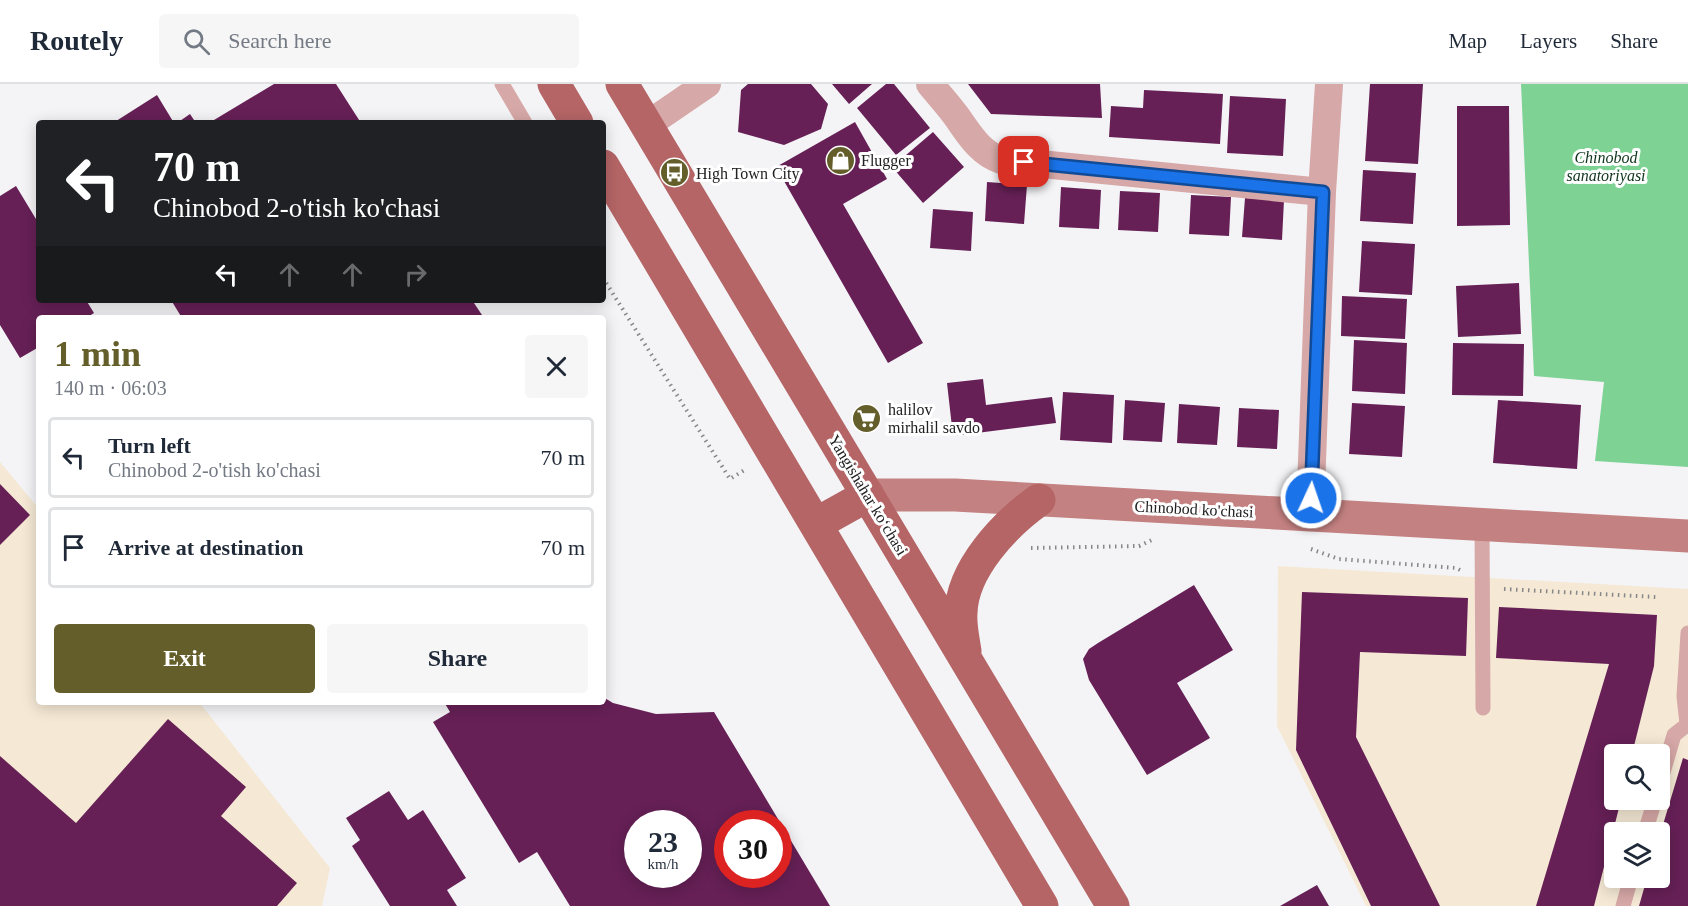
<!DOCTYPE html>
<html lang="en">
<head>
<meta charset="utf-8">
<style>
	:root { --surface:#fff; --page:#f6f6f7; --text:#1f2937; --muted:#747a83; --line:#e0e1e3; --accent:#645e2a }
	body { margin:0; font-family:Georgia,serif; background:var(--page); color:var(--text); height:100vh; display:flex; flex-direction:column; font-size:22px; white-space:nowrap }
	* { box-sizing:border-box; margin:0 }
	p { font-size:20px; color:var(--muted) }
	.icon { flex:none; width:33px; height:33px; fill:none; stroke:currentColor; stroke-width:2; stroke-linecap:round; stroke-linejoin:round }
	.map { position:relative; flex:1; overflow:hidden }
	.panel { position:absolute; left:36px; top:231px; width:570px; height:390px; display:flex; flex-direction:column; background:var(--surface); border-radius:6px; box-shadow:0 3px 15px #0003 }
	.panel>* { flex:none }
	.guide { position:absolute; left:36px; top:36px; width:570px; height:183px; border-radius:6px; box-shadow:0 3px 15px #0003; background:#202124; color:#fff; overflow:hidden }
	.buttons { position:absolute; left:1604px; top:660px; display:grid; gap:12px }
	.buttons a { display:grid; place-items:center; width:66px; height:66px; border-radius:6px; background:var(--surface); box-shadow:0 3px 15px #0003; font-size:30px }
	.speed { position:absolute; left:624px; top:726px; display:flex; gap:12px; font-size:30px; font-weight:700; text-align:center }
	.speed>* { display:grid; place-content:center; width:78px; height:78px; border-radius:50%; background:var(--surface); box-shadow:0 3px 15px #0003; line-height:1 }
	.speed small { font-size:15px; font-weight:400 }
	.speed .limit { border:9px solid #d22; background:#fff; color:#111 }
	.pin { position:absolute; display:grid; place-items:center; width:51px; height:51px; color:#fff; margin:-26px; border-radius:12px; box-shadow:0 3px 9px #0006 }
	.me { position:absolute; width:66px; margin:-33px; rotate:3deg; stroke-linejoin:round; filter:drop-shadow(0 0 4px #0008) }
	.turn { display:flex; align-items:center; gap:21px; height:126px; padding:0 18px; font-size:27px }
	.turn .icon { width:78px; height:78px; stroke-width:2.5 }
	.turn b { display:block; font-size:42px; line-height:51px }
	.lanes { display:flex; align-items:center; height:57px; padding:0 18px; background:#0003; justify-content:center; gap:30px; direction:ltr }
	.lanes .off { opacity:.35 }
	.round { display:grid; place-items:center; flex:none; width:63px; height:63px; border-radius:6px; background:var(--page) }
	.head { display:flex; align-items:center; justify-content:space-between; height:102px; padding:0 18px }
	h1 { font-size:36px; font-weight:600; line-height:45px; color:var(--accent) }
	.action { display:flex; gap:12px; margin-top:auto; padding:12px 18px }
	.action a { flex:1; height:69px; border-radius:6px; background:var(--accent); color:#fff; font-size:24px; font-weight:600; line-height:69px; text-align:center }
	.action a+a { background:var(--page); color:var(--text) }
	ul { padding:0; list-style:none }
	li { display:flex; align-items:center; gap:18px; height:81px; margin:0 12px 9px; padding:0 6px; border:3px solid var(--line); border-radius:6px }
	li div { flex:1 }
	li b { display:block; font-size:22px }
	li em { font-style:normal }
	header { display:flex; align-items:center; gap:36px; box-sizing:border-box; height:84px; padding:0 30px; background:var(--surface); border-bottom:2px solid var(--line) }
	header strong { font-size:28px }
	nav { display:flex; gap:33px; margin-inline-start:auto; font-size:21px }
	.search { width:420px; height:54px; background:var(--page); display:flex; align-items:center; gap:15px; box-sizing:border-box; padding:0 21px; border-radius:6px; color:var(--muted); font-size:22px }
	.map>svg:first-child { display:block }
</style>
</head>
<body>
<header>
<strong>Routely</strong>
<div class="search"><svg class="icon" aria-label="search" viewBox="0 0 24 24"><circle cx="10" cy="10" r="6"/><path d="M15 15l6 6"/></svg>Search here</div>
<nav><a>Map</a><a>Layers</a><a>Share</a></nav>
</header>
<div class="map">
<svg width="1688" height="822" viewBox="0 0 1688 822">
	<rect width="100%" height="100%" fill="#f4f4f7"/>
	<path fill="#f5e9d5" fill-rule="evenodd" d="M0 378 39 425V618H199L330 784 322 822H0Z
		M1278 482 1688 505V822H1366L1277 642ZM1614 670H1659V716H1614ZM1614 748H1659V794H1614Z"/>
	<path fill="#7dd294" d="M1521 0H1688V383L1595 377 1604 298 1534 292Z"/>
	<path fill="#662056" fill-rule="evenodd" d="M274 0H336L361 39H209Z
		M748 0H811L828 20 821 45 784 61 738 48 741 6Z
		M832 0H872L849 20Z
		M886 0H894L930 44 896 71 857 24Z
		M968 0H1100L1102 34 991 30Z
		M1370 0H1423L1418 80 1365 77Z
		M1144 6 1223 10 1220 60 1109 53 1111 22 1143 24Z
		M157 11 174 39H113Z
		M1230 12 1286 15 1283 72 1227 69Z
		M1457 22H1509L1510 141 1457 142Z
		M190 30 196 39H177Z
		M855 38 887 95 843 120 923 259 888 279 776 83Z
		M933 48 964 83 923 119 892 83Z
		M1363 86 1416 89 1413 140 1360 137Z
		M987 98 1027 101 1024 140 985 137Z
		M16 102 39 140V216H86L94 229 86 234H39V263L20 274 0 241V112Z
		M1061 103 1101 106 1099 145 1059 143Z
		M1120 107 1160 109 1158 148 1118 146Z
		M1191 111 1231 113 1229 152 1189 150Z
		M1245 114 1284 116 1282 156 1242 153Z
		M933 125 973 128 971 167 930 164Z
		M1362 157 1415 160 1412 211 1359 208Z
		M1519 199 1521 250 1458 253 1456 202Z
		M1342 212 1407 215 1405 255 1341 252Z
		M171 216H472L484 234H182Z
		M1354 256 1407 259 1405 310 1352 307Z
		M1453 259 1524 260 1523 312 1452 311Z
		M983 295 986 321 1052 313 1056 339 953 352 947 299Z
		M1063 308 1114 311 1112 359 1060 356Z
		M1125 316 1165 319 1162 358 1123 356Z
		M1498 316 1581 321 1577 385 1493 379Z
		M1352 319 1405 322 1402 373 1349 370Z
		M1179 320 1220 323 1217 361 1177 359Z
		M1239 324 1279 326 1277 365 1237 363Z
		M0 400 30 431 0 461Z
		M1194 501 1233 566 1177 599 1210 654 1147 691 1089 596 1083 575 1089 565 1098 559Z
		M1302 508 1468 514 1466 572 1360 568 1356 653 1440 822H1371L1296 666Z
		M1499 523 1657 531 1654 582 1632 670H1614V716H1621L1594 822H1536L1609 580 1496 574Z
		M603 613 613 619 656 630 714 628 830 822H570L537 768 519 779 433 638 450 628 444 618H603ZM638 740H688V790H638ZM728 740H778V790H728Z
		M168 635 246 703 221 732 297 799 277 822H0V672L76 739Z
		M1683 674 1688 676V822H1639L1647 794H1659V754Z
		M389 707 408 736 423 726 466 794 447 806 457 822H390L352 762 360 756 346 734Z
		M1317 801 1329 822H1280Z"/>
	<g fill="none" stroke-linecap="round" stroke-linejoin="round">
		<path stroke="#878789" stroke-width="4" stroke-dasharray="1.5 4.5" stroke-linecap="butt" d="M603 194 730 395 746 385
			M1031 464 1139 462 1154 455
			M1311 465 1339 475 1456 484 1460 486
			M1504 505 1656 513"/>
		<path stroke="#d6a8a7" stroke-width="15" d="M502 0 525 39
			M1482 441 1483 624
			M1687 640 1684 612 1688 549
			M1659 702 1674 651 1688 640
			M1645 748 1655 716
			M1623 822 1631 794"/>
		<path stroke="#d6a8a7" stroke-width="28" d="M930 0C939 11 949 22 957 33 969 50 980 69 1001 76L1322 108
			M647 41 707 0
			M1310 431 1322 108 1329 0"/>
		<path stroke="#c48181" stroke-width="33" d="M868 411H955L1688 452"/>
		<path stroke="#b56566" stroke-width="33" d="M554 0 577 39
			M622 0 1113 822
			M603 82 1042 822
			M816 440 868 411
			M965 567C963 554 960 541 961 529 962 485 1005 440 1039 416"/>
	</g>
	<g fill="none" stroke-linecap="round" stroke-linejoin="round">
		<defs>
			<path id="route" d="M1024 78 1323 108 1311 414"/>
		</defs>
		<use href="#route" stroke="#114b97" stroke-width="15"/>
		<use href="#route" stroke="#1a73e8" stroke-width="10"/>
	</g>
	<defs>
		<symbol id="shop-disc" viewBox="-11 -11 22 22"><circle r="9.5" fill="#645e2a" stroke="#fff"/><path d="M-5-2.5h2.3a2.7 3.5 0 0 1 5.4 0H5L5.5 6h-11ZM-1.5-2.5h3a1.5 2.3 0 0 0-3 0Z" fill="#fff"/></symbol>
		<symbol id="bus-disc" viewBox="-11 -11 22 22"><circle r="9.5" fill="#645e2a" stroke="#fff"/><path d="M-5-6H5V4H4V6H2V4H-2V6H-4V4H-5ZM-3.5-4V0h7V-4ZM-3.5 1.2v1.5H-2V1.2ZM2 1.2v1.5H3.5V1.2Z" fill="#fff"/></symbol>
		<symbol id="supermarket-disc" viewBox="-11 -11 22 22"><circle r="9.5" fill="#645e2a" stroke="#fff"/><path d="M-6-5.5h2.5l.6 2H6L4.5 2H-2.5L-4.4-4H-6ZM-1.5 3.2a1.3 1.3 0 1 0 .1 0ZM3 3.2a1.3 1.3 0 1 0 .1 0Z" fill="#fff"/></symbol>
	</defs>
	<g fill-rule="evenodd">
		<use href="#shop-disc" x="824" y="60" width="33" height="33"/>
		<use href="#bus-disc" x="658" y="72" width="33" height="33"/>
		<use href="#supermarket-disc" x="850" y="318" width="33" height="33"/>
	</g>
	<g text-anchor="middle" dominant-baseline="central" stroke-width="6" stroke-linejoin="round" paint-order="stroke">
		<g font-size="16" font-style="italic" fill="#10341c" stroke="#fff">
			<text x="1606" y="73">Chinobod<tspan x="1606" dy="18">sanatoriyasi</tspan></text>
		</g>
		<g font-size="16" fill="#212122" stroke="#fff" text-anchor="start">
			<text x="861" y="76">Flugger</text>
			<text x="696" y="89">High Town City</text>
			<text x="888" y="325">halilov<tspan x="888" dy="18">mirhalil savdo</tspan></text>
		</g>
		<g font-size="16" fill="#212122" stroke="#fff">
			<text transform="translate(868 411) rotate(59)">Yangishahar ko‘chasi</text>
			<text transform="translate(1194 425) rotate(3)">Chinobod ko'chasi</text>
		</g>
	</g>
</svg>
<div class="buttons">
<a><svg class="icon" aria-label="search" viewBox="0 0 24 24"><circle cx="10" cy="10" r="6"/><path d="M15 15l6 6"/></svg></a>
<a><svg class="icon" aria-label="layers" viewBox="0 0 24 24"><path d="M12 4l9 5-9 5-9-5zM3 14l9 5 9-5"/></svg></a>
</div>
<div class="speed"><div>23<small>km/h</small></div><div class="limit">30</div></div>
<div class="pin" style="left:1024px;top:78px;background:#d93025"><svg class="icon" aria-label="arrive" viewBox="0 0 24 24"><path d="M6 21V4h12l-3 4 3 4H6"/></svg></div>
<svg class="me" style="left:1311px;top:414px" viewBox="-20 -20 40 40"><circle r="17" fill="#1a73e8" stroke="#fff" stroke-width="3"/><path d="M0-11L8 9 0 5-8 9z" fill="#fff"/></svg>
<div class="guide">
<div class="turn"><svg class="icon" aria-label="left" viewBox="0 0 24 24"><path d="M17 20v-9H6M10 6l-5 5 5 5"/></svg><div><b>70 m</b>Chinobod 2-o'tish ko'chasi</div></div>
<div class="lanes"><svg class="icon" aria-label="left" viewBox="0 0 24 24"><path d="M17 20v-9H6M10 6l-5 5 5 5"/></svg><svg class="icon off" aria-label="ahead" viewBox="0 0 24 24"><path d="M12 20V5M6 11l6-6 6 6"/></svg><svg class="icon off" aria-label="ahead" viewBox="0 0 24 24"><path d="M12 20V5M6 11l6-6 6 6"/></svg><svg class="icon off" aria-label="right" viewBox="0 0 24 24"><path d="M7 20v-9h11M14 6l5 5-5 5"/></svg></div>
</div>
<section class="panel">
<div class="head"><div><h1>1 min</h1><p>140 m · 06:03</p></div><a class="round"><svg class="icon" aria-label="close" viewBox="0 0 24 24"><path d="M6 6l12 12M18 6L6 18"/></svg></a></div>
<ul>
<li><svg class="icon" aria-label="left" viewBox="0 0 24 24"><path d="M17 20v-9H6M10 6l-5 5 5 5"/></svg><div><b>Turn left</b><p>Chinobod 2-o'tish ko'chasi</p></div><em>70 m</em></li>
<li><svg class="icon" aria-label="arrive" viewBox="0 0 24 24"><path d="M6 21V4h12l-3 4 3 4H6"/></svg><div><b>Arrive at destination</b></div><em>70 m</em></li>
</ul>
<div class="action"><a>Exit</a><a>Share</a></div>
</section>
</div>
</body>
</html>
